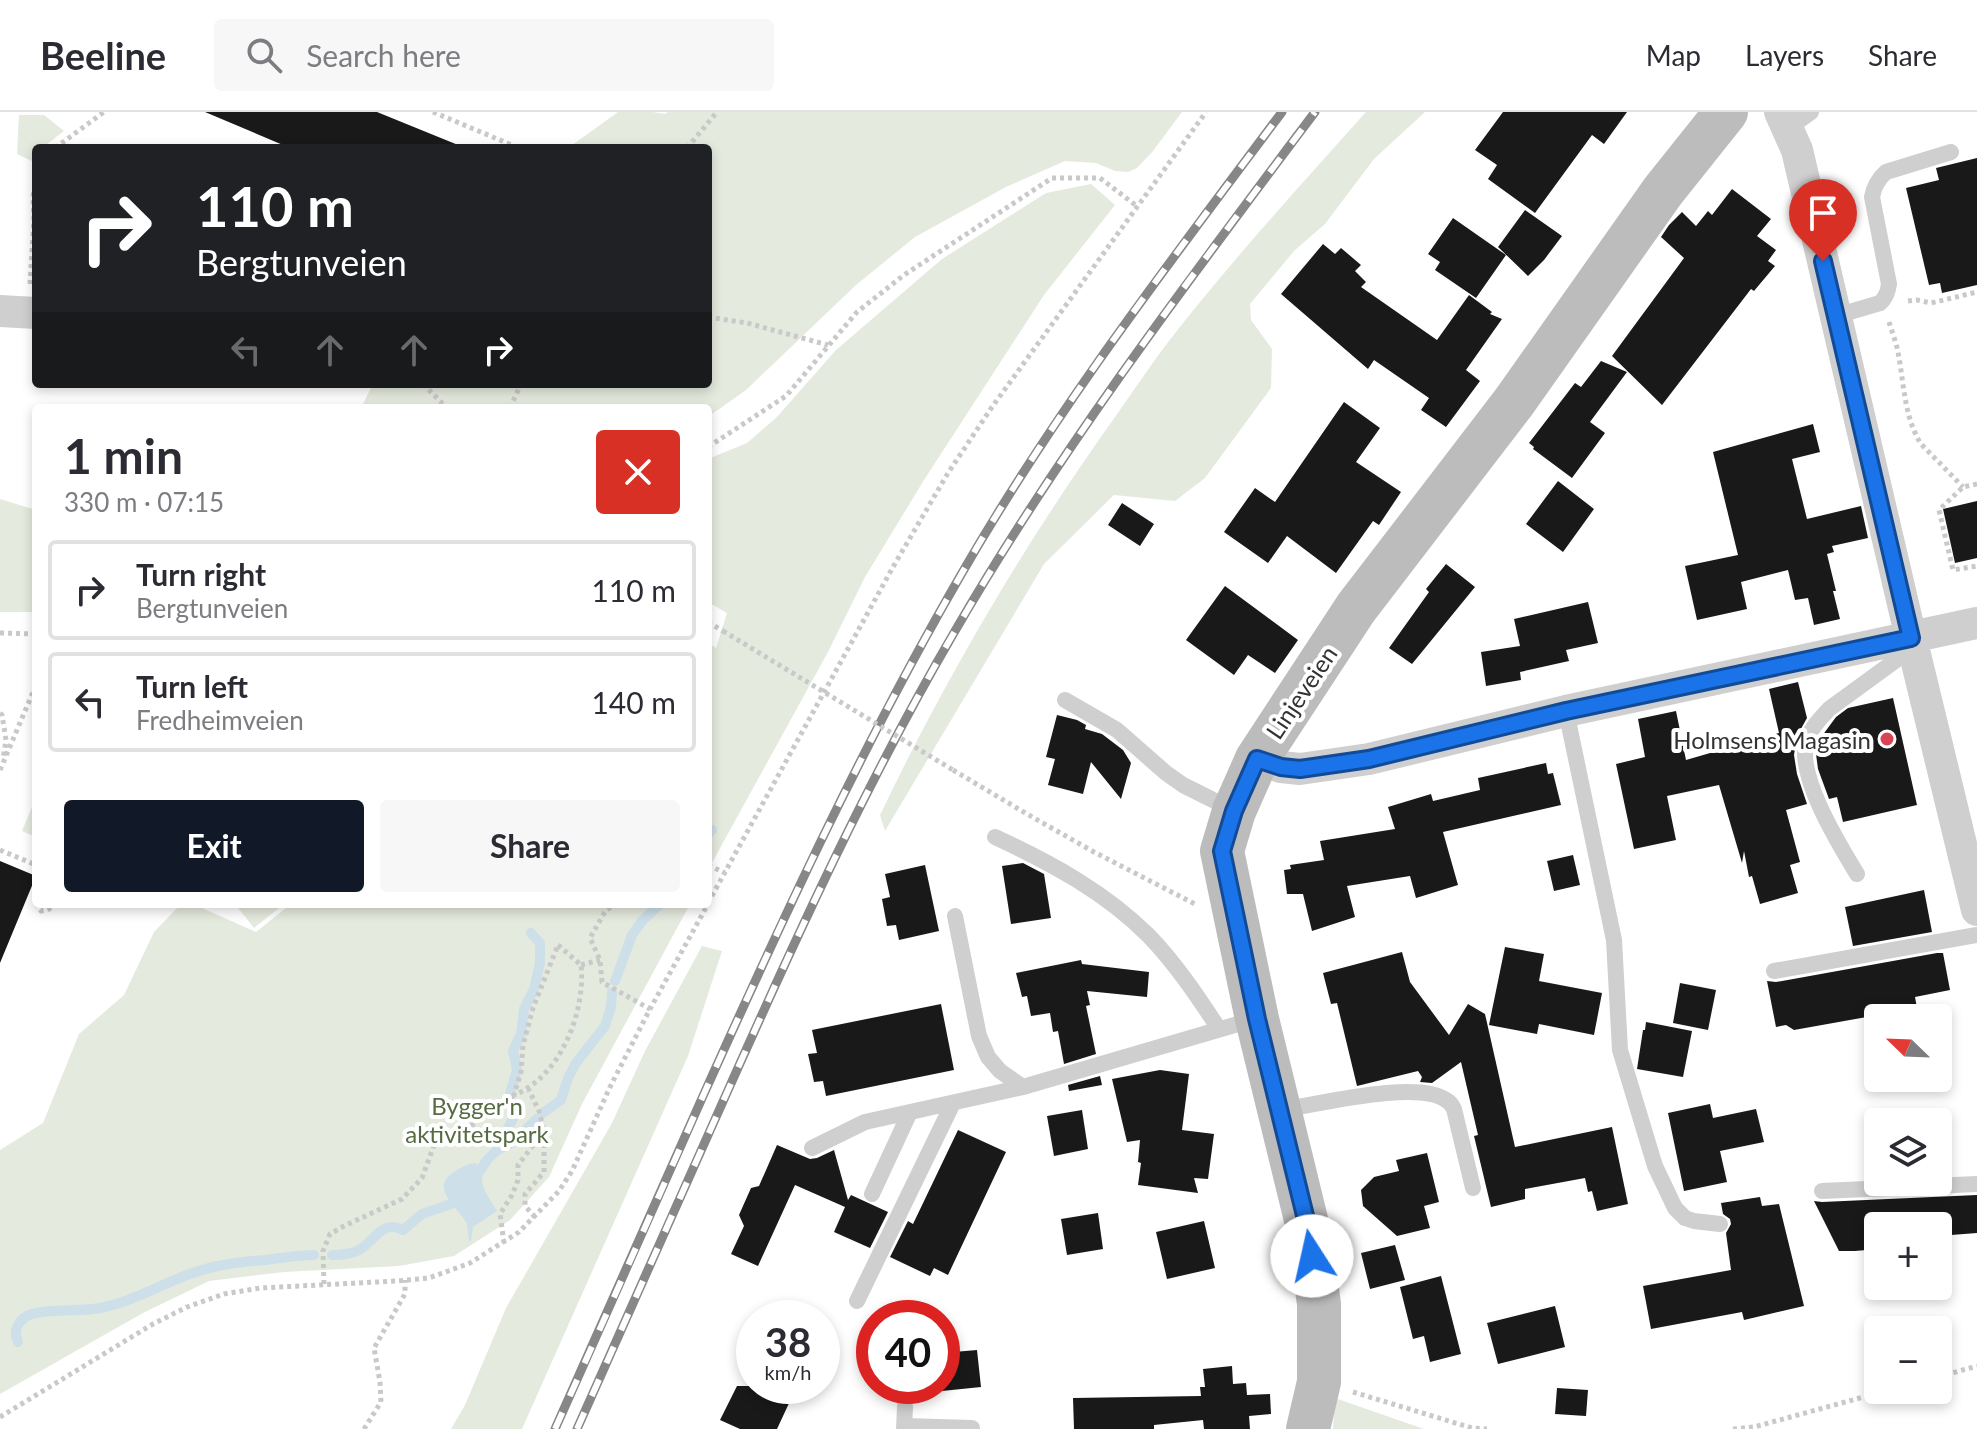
<!DOCTYPE html>
<html lang="en">
<head>
<meta charset="utf-8">
<style>
	:root { --surface:#fff; --page:#f7f7f7; --text:#2b2b33; --muted:#7c7c81; --line:#e1e1e2; --accent:#111827 }
	body { margin:0; font-family:Lato,sans-serif; background:var(--page); color:var(--text); height:100vh; display:flex; flex-direction:column; font-size:30px; white-space:nowrap }
	* { box-sizing:border-box; margin:0 }
	p { font-size:26px; color:var(--muted) }
	.icon { flex:none; width:44px; height:44px; fill:none; stroke:currentColor; stroke-width:2; stroke-linecap:round; stroke-linejoin:round }
	.map { position:relative; flex:1; overflow:hidden }
	.side { position:absolute; left:32px; top:292px; width:680px; height:504px; display:flex; flex-direction:column; background:var(--surface); border-radius:8px; box-shadow:0 4px 12px #0003 }
	.side>* { flex:none }
	.guide { position:absolute; left:32px; top:32px; width:680px; height:244px; border-radius:8px; box-shadow:0 4px 12px #0003; background:#202124; color:#fff; overflow:hidden }
	.needle { width:52px; rotate:293deg }
	.tools { position:absolute; left:1864px; top:892px; display:grid; gap:16px }
	.tools a { display:grid; place-items:center; width:88px; height:88px; border-radius:8px; background:var(--surface); box-shadow:0 4px 12px #0003; font-size:40px }
	.speed { position:absolute; left:736px; top:1188px; display:flex; gap:16px; font-size:40px; font-weight:700; text-align:center }
	.speed>* { display:grid; place-content:center; width:104px; height:104px; border-radius:50%; background:var(--surface); box-shadow:0 4px 12px #0003; line-height:1 }
	.speed small { font-size:20px; font-weight:400 }
	.speed .limit { border:12px solid #d22; background:#fff; color:#111 }
	.pin { position:absolute; display:grid; place-items:center; width:68px; height:68px; color:#fff; margin:-82px -34px; border-radius:50% 50% 50% 0; rotate:-45deg; box-shadow:0 0 8px #0007 }
	.pin .icon { rotate:45deg }
	.me { position:absolute; width:88px; margin:-44px; rotate:350deg; stroke-linejoin:round; filter:drop-shadow(0 0 6px #0008) }
	.turn { display:flex; align-items:center; gap:28px; height:168px; padding:0 32px; font-size:36px }
	.turn .icon { width:104px; height:104px; stroke-width:2.5 }
	.turn b { display:block; font-size:56px; line-height:68px }
	.lanes { display:flex; align-items:center; height:76px; padding:0 32px; background:#0003; justify-content:center; gap:40px; direction:ltr }
	.lanes .off { opacity:.35 }
	.round { display:grid; place-items:center; flex:none; width:84px; height:84px; border-radius:8px; background:var(--page) }
	.overview { display:flex; align-items:center; justify-content:space-between; height:136px; padding:0 32px }
	h1 { font-size:48px; font-weight:700; line-height:60px }
	.cta { display:flex; gap:16px; margin-top:auto; padding:16px 32px }
	.cta a { flex:1; height:92px; border-radius:8px; background:var(--accent); color:#fff; font-size:32px; font-weight:700; line-height:92px; text-align:center }
	.cta a+a { background:var(--page); color:var(--text) }
	ul { padding:0; list-style:none }
	li { display:flex; align-items:center; gap:24px; height:100px; margin:0 16px 12px; padding:0 16px; border:4px solid var(--line); border-radius:8px }
	li div { flex:1 }
	li b { display:block; font-size:30px }
	li em { font-style:normal }
	header { display:flex; align-items:center; gap:48px; box-sizing:border-box; height:112px; padding:0 40px; background:var(--surface); border-bottom:2px solid var(--line) }
	header strong { font-size:38px }
	nav { display:flex; gap:44px; margin-inline-start:auto; font-size:28px }
	.search { width:560px; height:72px; background:var(--page); display:flex; align-items:center; gap:20px; box-sizing:border-box; padding:0 28px; border-radius:8px; color:var(--muted); font-size:30px }
	.map>svg:first-child { display:block }
</style>
</head>
<body>
<header>
<strong>Beeline</strong>
<div class="search"><svg class="icon" aria-label="search" viewBox="0 0 24 24"><circle cx="10" cy="10" r="6"/><path d="M15 15l6 6"/></svg>Search here</div>
<nav><a>Map</a><a>Layers</a><a>Share</a></nav>
</header>
<div class="map">
<svg width="1977" height="1317" viewBox="0 0 1977 1317">
	<rect width="100%" height="100%" fill="#fff"/>
	<path fill="#e5eade" d="M618 0H653L665 2 668 0H1182L1153 39 1137 56 1128 60 1115 59 1096 51 1065 49 1006 75 915 125 856 173 746 278 708 305V296H361L373 272H708V36H568Z
		M1366 0H1425L1374 47 1325 112 1294 139 1250 192 1251 208 1272 237 1271 276 1205 366 1175 389 1114 383 1044 452 885 719 880 703C948 561 1028 426 1120 298 1136 275 1152 251 1169 229 1231 149 1299 75 1366 0Z
		M19 3H44L64 19 42 36H36V51L17 42Z
		M1091 72 1115 93 1044 183 924 368 865 465 828 540 708 758V531L716 536 727 501 708 490V347L747 331 776 306 836 238 942 147 1046 81Z
		M0 387 36 398V505L33 500H0Z
		M36 685V725L22 719Z
		M181 792H193L256 820 291 792H690L582 992 549 1065 510 1108 454 1144 399 1154 284 1160 209 1169 143 1201 0 1282V1038L43 1011 79 922 124 883 154 820Z
		M235 792H284L254 816Z
		M702 834 722 839 688 944 522 1317H451L465 1293 506 1196 612 1011 645 939Z
		M1335 1286 1424 1317H1333Z"/>
	<path fill="#cddfe9" d="M475 1051 481 1054C482 1058 482 1063 482 1067 482 1078 492 1090 497 1099L473 1115 471 1129H469C468 1123 468 1115 466 1110 458 1096 431 1077 451 1062 460 1056 465 1052 475 1051Z"/>
	<g fill="none" stroke-linecap="round" stroke-linejoin="round">
		<path stroke="#cddfe9" stroke-width="10" d="M708 722 712 718
			M615 869 632 823 642 809 660 792
			M543 1001 561 988 568 966 576 951 605 914 611 895 612 880
			M514 1028 508 1016 516 1001 509 985 517 958 513 939 521 922 524 897 534 877 540 851V831L531 821
			M476 1065 487 1048 496 1039 510 1032 537 1007
			M332 1143C341 1143 351 1142 359 1138 375 1129 382 1107 403 1118L422 1102 451 1092 460 1083
			M18 1230C13 1220 17 1210 27 1204 42 1196 81 1200 100 1196 131 1190 158 1174 187 1163 214 1153 237 1150 265 1148 282 1146 298 1143 314 1143"/>
	</g>
	<path fill="#191919" d="M205 0H377L463 35 290 36Z
		M1503 0H1627L1604 32 1592 23 1535 101 1488 67 1497 53 1475 38Z
		M1977 46V173L1942 181 1940 171 1929 173 1906 76 1939 68 1936 56Z
		M1732 77 1771 107 1757 124 1776 138 1768 149 1775 154 1754 179 1751 177 1662 293 1612 244 1684 146 1661 125 1669 113 1682 100 1696 114 1708 99 1712 103Z
		M1525 98 1562 124 1544 148 1528 164 1498 135Z
		M1453 106 1506 143 1476 186 1435 158 1440 150 1428 142Z
		M1323 132 1335 142 1341 136 1361 153 1355 159 1366 170 1361 175 1437 228 1469 183 1492 200 1490 202 1502 207 1466 258 1480 269 1446 315 1421 298 1429 286 1374 248 1368 257 1281 182Z
		M1601 249 1627 260 1590 310 1605 321 1572 366 1533 337 1534 335 1529 331 1575 271 1581 275Z
		M1344 290 1380 316 1356 350 1401 380 1379 413 1373 409 1336 461 1287 424 1268 451 1224 420 1255 376 1275 390Z
		M1813 312 1820 340 1792 347 1807 407 1861 394 1868 426 1832 434 1834 440 1827 442 1836 479H1833L1840 507 1814 513 1808 486 1795 488 1788 458 1741 470 1747 497 1697 508 1685 454 1738 443 1713 340Z
		M1558 369 1594 397 1563 440 1526 412Z
		M1977 389V446L1955 451 1943 397Z
		M1122 391 1154 412 1140 434 1108 413Z
		M1446 452 1475 475 1412 552 1389 536 1429 480 1426 477Z
		M1225 474 1298 528 1275 561 1248 543 1234 563 1186 528Z
		M1588 490 1598 531 1566 538 1569 549 1520 560 1521 568 1486 574 1481 540 1520 534 1514 507Z
		M1798 570 1807 606 1797 624 1794 643 1797 662 1807 692 1786 698 1800 750 1790 753 1798 781 1760 792 1752 764 1749 765 1744 739 1742 751 1719 673 1667 684 1676 728 1634 737 1616 652 1645 645 1638 607 1676 599 1686 648 1779 621 1769 577Z
		M1893 586 1917 693 1843 710 1837 685 1829 687 1818 657 1816 642 1819 628 1836 605 1848 596Z
		M1057 603 1077 608 1086 613 1085 617 1102 622 1123 638 1131 651 1121 687 1091 650 1083 682 1048 673 1055 647 1046 645Z
		M1546 651 1548 662 1553 661 1561 693 1443 720 1458 773 1416 786 1410 764 1347 774 1355 805 1312 819 1303 782H1287L1284 758 1291 757 1290 753 1324 748 1320 729 1395 717 1388 695 1431 682 1433 689 1480 678 1478 666Z
		M1573 743 1580 773 1554 779 1547 749Z
		M0 749 36 764 0 851Z
		M1023 751 1044 762 1051 806 1011 812 1002 754Z
		M925 753 939 819 899 828 896 813 887 814 882 787 890 785 885 762Z
		M1924 778 1932 820 1853 834 1845 795Z
		M1505 835 1544 842 1539 869 1602 881 1594 923 1539 912 1537 922 1489 913Z
		M1402 840 1410 870 1449 923 1468 892 1485 902 1515 1035 1612 1015 1628 1092 1597 1099 1592 1079 1588 1080 1585 1066 1525 1077V1087L1491 1095 1474 1024 1478 1023 1461 950 1432 971 1420 970 1422 965 1418 959 1357 974 1337 891 1331 892 1323 861Z
		M1937 841H1943L1950 878 1915 885 1917 896 1794 918 1786 913 1776 915 1767 869 1776 870Z
		M1081 848 1082 852 1149 860 1147 885 1087 879 1090 893 1086 894 1096 942 1064 952 1058 919 1053 920 1050 901 1031 904 1027 884 1022 885 1016 861Z
		M1680 871 1716 878 1708 918 1673 911Z
		M941 892 954 958 826 984 823 969 814 970 808 942 817 941 812 918Z
		M1646 910 1692 919 1683 965 1637 957 1643 918H1645Z
		M1160 958 1189 962 1182 1018 1214 1022 1208 1067 1194 1066 1198 1081 1138 1073 1141 1051 1138 1050 1140 1028 1127 1030 1112 967Z
		M1100 964 1102 973 1069 979 1068 973Z
		M1710 992 1713 1006 1756 997 1764 1030 1720 1039 1727 1070 1684 1079 1668 1001Z
		M1082 998 1088 1037 1054 1044 1047 1004Z
		M958 1018 1006 1040 948 1163 934 1156 930 1164 890 1145 908 1109 913 1112Z
		M777 1033 810 1047 817 1046 834 1038 848 1088 851 1083 888 1100 870 1136 834 1120 845 1095 795 1073 758 1154 731 1142 744 1114 739 1103 751 1076 759 1074Z
		M1427 1041 1439 1090 1424 1094 1430 1116 1397 1124 1363 1094 1361 1078 1374 1065 1399 1059 1396 1048Z
		M1977 1083V1121L1938 1124V1114H1878V1137L1855 1139H1839L1814 1089 1822 1090Z
		M1760 1085 1762 1094 1779 1092 1804 1194 1744 1208 1742 1200 1651 1217 1643 1174 1731 1158 1726 1121 1731 1112 1730 1107 1723 1102 1721 1091Z
		M1098 1101 1103 1137 1067 1143 1061 1107Z
		M1204 1109 1215 1156 1167 1167 1156 1120Z
		M1395 1133 1405 1168 1370 1177 1361 1141Z
		M1441 1164 1461 1242 1430 1250 1424 1224 1413 1227 1400 1175Z
		M1555 1194 1565 1235 1498 1252 1487 1211Z
		M977 1238 981 1275 942 1279V1241Z
		M1232 1254 1233 1272 1246 1271 1247 1283 1270 1282 1271 1302 1249 1304 1250 1317H1204L1203 1308 1154 1313V1317H1074L1073 1286 1201 1284 1200 1275H1205L1203 1257Z
		M737 1274H797L777 1317H740L720 1308Z
		M1557 1276 1588 1278 1586 1304 1555 1302Z"/>
	<g fill="none" stroke-linecap="round" stroke-linejoin="round">
		<path stroke="#c9c9c9" stroke-width="5" stroke-dasharray="4 4" stroke-linecap="butt" d="M433 0 519 36
			M55 36 104 0
			M687 36 717 0
			M30 172 34 109 33 84 36 70
			M1908 189 1917 188 1931 191 1977 180
			M708 205 747 211 828 233
			M1889 210C1892 220 1896 230 1898 240 1904 271 1904 305 1921 332L1963 375
			M423 272 447 296
			M510 296 521 272
			M708 335 786 284 857 200 904 163 1052 66H1100L1138 95
			M1977 372 1963 375 1939 398 1953 458 1977 454
			M708 510 723 519
			M0 521 36 522
			M0 601 2 603 6 628 3 647
			M0 658 36 573
			M953 658 1027 702 1094 740 1195 792
			M0 738 36 753
			M708 753 725 761
			M36 791 41 799 49 797 58 792
			M708 791 893 455 948 361 992 295 1206 0
			M618 792 606 798 590 826 600 848 602 870 650 897
			M558 833 581 853C586 900 560 965 514 983L521 960 523 933 533 896Z
			M581 853 600 848
			M535 1105 525 1094V1082L544 1060V1020
			M504 1131 500 1102 512 1083 518 1068V1053L544 1019 539 999 529 978
			M324 1172 323 1139 330 1122 344 1114 402 1087 422 1066 434 1033 444 1021 461 1020 494 999 514 983
			M1938 1265 1977 1254
			M1353 1280 1472 1316 1487 1317
			M0 1305 153 1212 187 1195 224 1182 260 1176 397 1169 429 1166 470 1151 519 1120 559 1079 572 1059 610 975 650 897 708 792
			M364 1317 381 1290 380 1270 374 1236 405 1182V1168
			M1733 1317 1754 1315 1889 1278"/>
		<path stroke="#cfcfcf" stroke-width="16" d="M1789 16 1811 0
			M1836 204 1880 191C1886 186 1888 180 1889 172L1872 85C1874 74 1878 67 1886 60L1951 40
			M1065 588 1117 618 1166 661 1183 673 1233 698
			M1566 599 1614 828 1620 938 1655 1054 1675 1096 1685 1106 1694 1109 1720 1112
			M995 725C1051 751 1105 780 1149 824 1176 852 1198 885 1219 917
			M1857 762C1840 734 1795 662 1807 628 1811 616 1820 607 1829 597L1914 535
			M955 804 979 924 988 945 1000 959 1023 975
			M1774 859 1977 823
			M1280 998C1316 993 1418 967 1446 988 1450 990 1452 993 1454 997L1473 1076
			M812 1036 865 1010 1023 975 1255 907
			M1822 1079 1977 1072
			M872 1082 910 1000
			M857 1189 953 991
			M905 1314 972 1316
			M904 1317 905 1295"/>
		<path stroke="#cfcfcf" stroke-width="32" d="M1780 0 1797 38 1911 526 1977 798
			M0 199 36 201
			M1257 647 1281 655 1300 657 1369 647 1566 599 1977 511"/>
		<path stroke="#bcbcbc" stroke-width="44" d="M1308 1317 1319 1270V1192L1309 1120 1257 907 1222 739 1234 699 1257 647 1356 496 1514 290 1663 79 1726 0"/>
		<defs>
			<path id="rail" d="M555 1317C605 1206 654 1095 703 984 783 806 864 630 962 461 1055 299 1170 150 1282 0
				M577 1317C628 1203 678 1090 729 976 798 821 869 666 955 519 1061 336 1188 169 1315 0"/>
		</defs>
		<use href="#rail" stroke="#878787" stroke-width="9"/>
		<use href="#rail" stroke="#fff" stroke-width="6" stroke-dasharray="18" stroke-linecap="butt"/>
		<path stroke="#c9c9c9" stroke-width="5" stroke-dasharray="4 4" stroke-linecap="butt" d="M723 519 953 658"/>
	</g>
	<g fill="none" stroke-linecap="round" stroke-linejoin="round">
		<defs>
			<path id="route" d="M1312 1144 1309 1120 1257 907 1222 739 1234 699 1257 647 1281 655 1300 657 1369 647 1566 599 1911 526 1823 149"/>
		</defs>
		<use href="#route" stroke="#114b97" stroke-width="20"/>
		<use href="#route" stroke="#1a73e8" stroke-width="14"/>
	</g>
	<circle fill="#d84455" stroke="#fff" stroke-width="3" cx="1887" cy="627" r="8"/>
	<g text-anchor="middle" dominant-baseline="central" stroke-width="8" stroke-linejoin="round" paint-order="stroke">
		<g font-size="24" fill="#323232" stroke="#fff">
			<text transform="translate(1301 580) rotate(-56)">Linjeveien</text>
		</g>
		<g font-size="24" fill="#323232" stroke="#fff" text-anchor="end">
			<text x="1871" y="627">Holmsens Magasin</text>
		</g>
		<g font-size="24" fill="#566b42" stroke="#fff">
			<text x="477" y="993">Bygger'n<tspan x="477" dy="28">aktivitetspark</tspan></text>
		</g>
	</g>
</svg>
<div class="tools">
<a><svg class="needle" viewBox="-14 -14 28 28"><path d="M0-13l5 13h-10z" fill="#e53935"/><path d="M0 13l5-13h-10z" fill="#7c7c81"/></svg></a>
<a><svg class="icon" aria-label="layers" viewBox="0 0 24 24"><path d="M12 4l9 5-9 5-9-5zM3 14l9 5 9-5"/></svg></a>
<a>+</a>
<a>−</a>
</div>
<div class="speed"><div>38<small>km/h</small></div><div class="limit">40</div></div>
<div class="pin" style="left:1823px;top:149px;background:#d93025"><svg class="icon" aria-label="arrive" viewBox="0 0 24 24"><path d="M6 21V4h12l-3 4 3 4H6"/></svg></div>
<svg class="me" style="left:1312px;top:1144px" viewBox="-20 -20 40 40"><circle r="19" fill="#fff"/><path d="M0-13L10 11 0 6-10 11z" fill="#1a73e8"/></svg>
<div class="guide">
<div class="turn"><svg class="icon" aria-label="right" viewBox="0 0 24 24"><path d="M7 20v-9h11M14 6l5 5-5 5"/></svg><div><b>110 m</b>Bergtunveien</div></div>
<div class="lanes"><svg class="icon off" aria-label="left" viewBox="0 0 24 24"><path d="M17 20v-9H6M10 6l-5 5 5 5"/></svg><svg class="icon off" aria-label="ahead" viewBox="0 0 24 24"><path d="M12 20V5M6 11l6-6 6 6"/></svg><svg class="icon off" aria-label="ahead" viewBox="0 0 24 24"><path d="M12 20V5M6 11l6-6 6 6"/></svg><svg class="icon" aria-label="right" viewBox="0 0 24 24"><path d="M7 20v-9h11M14 6l5 5-5 5"/></svg></div>
</div>
<section class="side">
<div class="overview"><div><h1>1 min</h1><p>330 m · 07:15</p></div><a class="round" style="background:#d93025;color:#fff"><svg class="icon" aria-label="close" viewBox="0 0 24 24"><path d="M6 6l12 12M18 6L6 18"/></svg></a></div>
<ul>
<li><svg class="icon" aria-label="right" viewBox="0 0 24 24"><path d="M7 20v-9h11M14 6l5 5-5 5"/></svg><div><b>Turn right</b><p>Bergtunveien</p></div><em>110 m</em></li>
<li><svg class="icon" aria-label="left" viewBox="0 0 24 24"><path d="M17 20v-9H6M10 6l-5 5 5 5"/></svg><div><b>Turn left</b><p>Fredheimveien</p></div><em>140 m</em></li>
</ul>
<div class="cta"><a>Exit</a><a>Share</a></div>
</section>
</div>
</body>
</html>
